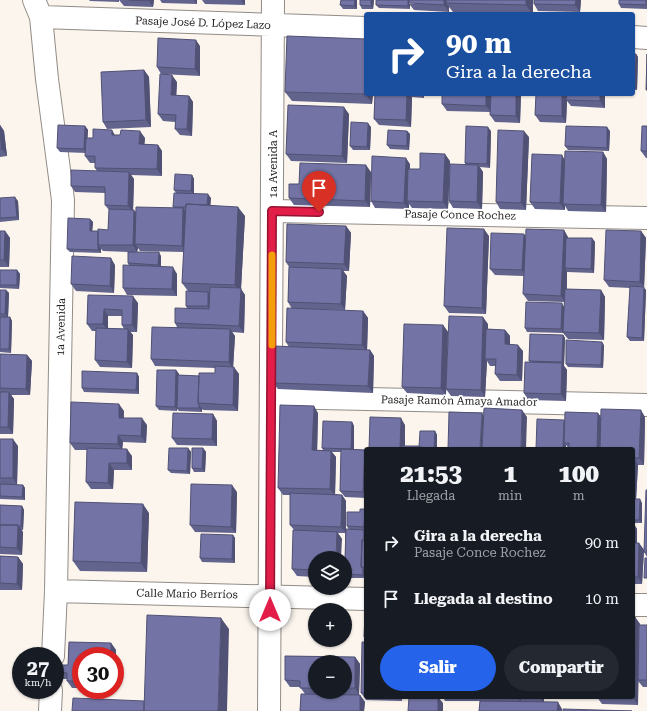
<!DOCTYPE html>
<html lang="es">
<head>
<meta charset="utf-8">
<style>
	:root { --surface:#171b24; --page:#242831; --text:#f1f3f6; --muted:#9ea1a6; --accent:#2563eb }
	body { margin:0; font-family:"Roboto Serif",serif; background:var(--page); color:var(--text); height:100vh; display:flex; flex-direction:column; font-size:15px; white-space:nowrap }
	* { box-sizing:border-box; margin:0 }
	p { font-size:13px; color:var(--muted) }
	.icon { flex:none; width:22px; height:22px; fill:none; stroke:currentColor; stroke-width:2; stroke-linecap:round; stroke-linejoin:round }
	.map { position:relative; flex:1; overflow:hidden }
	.details { position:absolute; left:364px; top:447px; width:271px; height:252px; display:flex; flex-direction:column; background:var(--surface); border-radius:4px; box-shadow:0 1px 3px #0004 }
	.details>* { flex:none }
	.banner { position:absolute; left:364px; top:12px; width:271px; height:84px; border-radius:4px; box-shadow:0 1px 3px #0004; background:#1a4fa0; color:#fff; overflow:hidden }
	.controls { position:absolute; left:308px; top:551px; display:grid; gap:8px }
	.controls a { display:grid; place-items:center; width:44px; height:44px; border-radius:50%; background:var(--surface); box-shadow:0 1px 3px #0004; font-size:20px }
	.speed { position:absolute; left:12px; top:647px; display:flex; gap:8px; font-size:20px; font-weight:700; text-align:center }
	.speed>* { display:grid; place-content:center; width:52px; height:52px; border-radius:50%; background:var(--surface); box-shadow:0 1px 3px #0004; line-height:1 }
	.speed small { font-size:10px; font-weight:400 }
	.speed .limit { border:6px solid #d22; background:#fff; color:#111 }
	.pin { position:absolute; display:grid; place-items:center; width:34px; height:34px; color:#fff; margin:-41px -17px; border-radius:50% 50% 50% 0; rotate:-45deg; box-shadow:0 0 4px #0007 }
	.pin .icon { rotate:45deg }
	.me { position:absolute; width:44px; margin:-22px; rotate:0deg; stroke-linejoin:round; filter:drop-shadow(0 0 3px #0008) }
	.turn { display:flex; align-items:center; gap:14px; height:84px; padding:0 16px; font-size:18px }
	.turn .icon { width:52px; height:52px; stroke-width:2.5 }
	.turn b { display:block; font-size:28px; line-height:34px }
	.eta { display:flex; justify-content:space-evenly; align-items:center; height:68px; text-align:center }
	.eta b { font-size:24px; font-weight:800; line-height:28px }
	.action { display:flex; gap:8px; margin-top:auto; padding:8px 16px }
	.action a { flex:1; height:46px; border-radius:24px; background:var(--accent); color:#fff; font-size:16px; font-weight:800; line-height:46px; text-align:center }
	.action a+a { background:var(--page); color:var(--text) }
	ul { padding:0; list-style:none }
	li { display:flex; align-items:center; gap:12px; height:56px; padding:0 16px }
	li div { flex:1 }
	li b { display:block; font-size:15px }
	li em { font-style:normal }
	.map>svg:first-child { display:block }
</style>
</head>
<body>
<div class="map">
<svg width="647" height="711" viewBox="0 0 647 711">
	<rect width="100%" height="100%" fill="#fbf5ee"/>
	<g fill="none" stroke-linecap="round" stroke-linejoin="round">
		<defs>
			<path id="minor" d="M34 0 41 17 47 79 63 200 56 591 53 656
				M41 17 366 28
				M633 37 647 38
				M272 211 647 218
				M271 397 647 405
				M56 591 366 599
				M633 605H647
				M50 711 51 690
				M269 711 273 0"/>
		</defs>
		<use href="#minor" stroke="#928c86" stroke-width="24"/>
		<use href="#minor" stroke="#fff" stroke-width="22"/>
	</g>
	<path fill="#63648e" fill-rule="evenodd" d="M89 0H119V2L90 1Z
		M119 0H154L153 7 124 6Z
		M160 0H197V4L162 3Z
		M202 0H245V5L205 4Z
		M341 0H357V9H343L340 5Z
		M360 0H374L373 9H362L360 5Z
		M533 0V14H506L453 12 449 7V12L414 10 410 5V9L379 8 376 5Z
		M534 0H581L580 12 538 11 534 4Z
		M647 0V9L621 8 619 4Z
		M200 46V76L161 74 157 67Z
		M633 54H636L638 57 637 90H633Z
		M144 70 149 77 151 127 107 129 103 122Z
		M177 82 176 95 189 96 193 102 192 136 180 135 175 129V122L163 121 158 114Z
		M285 92 373 94 372 104 292 101Z
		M375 94H424V98L412 97 411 127 379 125 374 119Z
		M521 94 520 123 495 122 490 115V112L447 111 442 104Z
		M536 94H605V108L571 106 567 101 566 123 540 122 535 115Z
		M349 114 347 163 291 161 286 154Z
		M0 125 4 131 7 156 0 157Z
		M85 126 88 130 87 138H93L115 135 145 138 144 144 158 145 162 151V176L131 175 134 179 133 210 136 213 174 208 173 207 176 193 174 190 192 175 194 179V194L211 198 210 205 245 216 241 289 245 295 244 333 232 332 235 336 233 367 239 374 238 411 203 410 202 409V412L179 411 177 409V411L159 410 156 406 176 370 179 374V375L199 376 215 373V368L155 366 151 359 177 327 175 323 187 308 186 306 188 291 182 283 184 252 140 251 138 248 137 252 161 256V267L177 274V296L127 295 123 288 129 266 128 263V252L103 251 101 249V253L70 252 67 249 90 219 93 222 92 231H98L108 230 109 210 105 205V193L75 192 71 186 97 171 95 168V163H90L85 156 86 153 60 152 57 148Z
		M647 126V158H646L641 151Z
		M371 127 370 150H353L350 146Z
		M407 131 410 134 409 150 390 149 387 145Z
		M491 131 490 168 480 167 483 172 482 209 453 208 449 201 465 164V163Z
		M610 131 609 151 568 150 565 146Z
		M529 137 526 210 500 209 496 202Z
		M603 152 607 159 606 212 568 211 565 206V210L535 209 530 202 565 159Z
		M450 161 448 209 412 208 409 204V209L375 208 371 201 410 164V169H420Z
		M371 172 370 207 294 205 289 198 299 184Z
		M0 198 18 201 19 220 0 222Z
		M346 226 351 233 349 271H343L347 276 345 310 292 309 288 302 289 267 286 262Z
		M564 230 568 238H592L595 242 594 273 567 272V289L601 290 605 297 604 340 568 339 563 333 527 332 525 328 564 306V302L528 301 523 294 524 276 495 275 490 269 524 234 525 237Z
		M0 231H5L10 238 9 267H0Z
		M641 231 646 238 644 288 646 290 644 341H630L627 337 630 288 609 287 604 280Z
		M489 236 486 314 449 313 444 306Z
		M115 265 114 293 76 291 71 284Z
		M0 270H17L20 274 19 289 0 288Z
		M0 290H6L9 293 8 317H10L12 321 11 353 0 352Z
		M88 295 138 303 137 332H130L133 335 132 368 100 367 95 360 96 331H92L87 324ZM108 316H122V325L124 329 108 328Z
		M363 311 368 318 367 350H370L374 356 373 393 278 389 273 383 289 347 286 342Z
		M488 324V329L505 330 510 336V344L523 351 522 381H500L495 374 496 366H490L487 361 485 397 451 396 446 389Z
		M443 325 448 332 446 395 407 393 402 387Z
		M563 335 565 338 564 366 567 370 566 401 528 400 524 393 530 362 529 361Z
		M604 345 603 368 568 367 566 364Z
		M0 354 27 355 32 361 30 395H11L14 399 13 434H0Z
		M137 373 139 377V394L84 392 82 388Z
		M124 411V418L147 425 146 443 123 442 122 449 132 456V470H114L113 489H91L86 482 87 450H75L70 443Z
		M318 413 317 450H323L322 448 352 422 354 426V449L365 450 366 452V498L345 497 340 491 341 452H332L336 457 335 494 342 495 346 501V529L349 530 347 526 360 512 365 509 366 510V530H364L366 532V573L365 572V578H346L345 575V533H338L342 539 315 558V577L297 576 292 569 294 530 290 525V495H283L278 488Z
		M213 414 217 421V446L177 445 172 438Z
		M601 417H645L644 465H638L636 499 642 503V523H633L637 529V543H639L644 550 642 584H633V449H569L566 445V449H536L565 421Z
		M405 425V446H419L435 431 437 435V449H369Z
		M0 439 18 446 17 485H23L25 488V500L0 499Z
		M188 448 191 452 190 474 171 473 168 470Z
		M203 448 206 452 205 472H194L192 468Z
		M647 490V557L644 552Z
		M237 492 236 533 195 532 190 525Z
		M0 505 22 506 24 510 23 530H21L23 532 22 555 0 554Z
		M149 513 147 572 80 571 73 561Z
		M233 535 235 538V563L202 562 200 558Z
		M0 556 18 557 23 564 22 590H0Z
		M635 617 640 624V625H647V687H643L638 681V705L602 704 597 697H633Z
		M69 642 111 643 116 650 115 670V656H81V688H72L67 681V679H63L58 672V665H68Z
		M366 642V697H402V701L366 700 361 693Z
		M285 656 355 657 360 664 359 695H341H360L365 702 364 711H300L301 694H305L300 687H290L285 680ZM315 662H345V692H315Z
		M443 697H544V702L562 709V711H479L480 701H445Z"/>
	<path fill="#505174" d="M149 0H154L153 7 149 1Z
		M194 0H197V4Z
		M241 0H245V5Z
		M355 0H357V9L354 6Z
		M371 0H374L373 9 371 6Z
		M408 0H410L409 3 410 5V9L408 6Z
		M444 0H449L446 3 449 7V12L444 5Z
		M526 0H533V14H532L526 5Z
		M576 0H581L580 12 575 5Z
		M196 40 200 46V76L195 69Z
		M636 54 638 57 637 90 635 87Z
		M144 70 149 77 151 127 146 120Z
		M172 75 177 82 176 102 171 95Z
		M366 94H373L372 104Z
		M407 94H409L412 97 411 127 406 120Z
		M421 94H424V98Z
		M486 94H491V112L486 106Z
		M516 94H521L520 123 516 116Z
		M562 94H567L566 100 567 101 566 123 562 116Z
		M600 94H605V108L600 101Z
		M189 96 193 102 192 136 187 129Z
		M344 107 349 114 347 163 342 156Z
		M368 123 371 127 370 150 367 147Z
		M0 125 4 131 7 156 2 149 0 131Z
		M85 126 88 130 87 153 84 149Z
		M488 127 491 131 490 168 487 164Z
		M607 127 610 131 609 151 607 148Z
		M112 130 116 137 112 135Z
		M140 131 145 138 144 151 139 144Z
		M407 131 410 134 409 150 407 146Z
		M524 131 529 137 526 210 521 203Z
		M158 145 162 151V176L157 169Z
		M603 152 607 159 606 212 601 205Z
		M445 154 450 161 448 209 443 202Z
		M562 155 566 162 563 204 565 206V210L560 203Z
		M406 158 410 164 409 201H407L409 204V209L404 203Z
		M366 165 371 172 370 207 365 201Z
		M478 165 483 172 482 209 477 202Z
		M129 172 134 179 133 212 128 206Z
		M192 175 194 179V195L191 191Z
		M208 194 211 198 210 212 207 209Z
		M15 197 18 201 19 220 17 217Z
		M238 207 245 216 241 289 245 295 244 333 239 326 240 294 235 285Z
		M183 208 188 215 187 252 182 246Z
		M134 210 139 216 135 244 138 248 137 252 133 245Z
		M90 219 93 222 92 234 90 231Z
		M346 226 351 233 349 271 344 264Z
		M484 229 489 236 486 314 482 308Z
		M564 230 568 237 567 268H565L567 272 566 303 561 296Z
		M5 231 10 238 9 267 4 260Z
		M641 231 646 238 644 288 646 290 644 341 642 338 644 287 640 282Z
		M524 234 528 241 527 276 522 270Z
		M592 238 595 242 594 273 591 269Z
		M98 245 101 249V253L98 250Z
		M159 252 161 256V268L158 265Z
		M111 258 115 265 114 293 110 286Z
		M173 267 177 274V296L172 289Z
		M342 269 347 276 345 310 341 304Z
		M17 270 20 274 19 289 17 285Z
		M6 290 9 293 8 318 5 314Z
		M601 290 605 297 604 340 599 333Z
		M208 292 211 295 210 310 208 306Z
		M133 296 138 303 137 332 132 325Z
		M562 303 564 307 563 333 561 329Z
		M104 309 108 316V331L103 324Z
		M363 311 368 318 367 352 362 345Z
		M10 317 12 321 11 353 9 349Z
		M483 317 488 324 487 359H485L487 361 485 397 481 390Z
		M443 325 448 332 446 395 441 388Z
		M128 329 133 335 132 368 127 362Z
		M230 329 235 336 233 369 229 362Z
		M505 330 510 336V351L505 344Z
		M563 335 565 338 564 366 562 362Z
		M602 342 604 345 603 368 601 365Z
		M518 345 523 351 522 381 517 375Z
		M370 350 374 356 373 393 368 386Z
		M27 355 32 361 30 395 26 389Z
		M562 363 567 370 566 401 561 394Z
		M234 367 239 374 238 411 233 405Z
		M176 370 179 374 178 408H177V411L175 407Z
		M137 373 139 377V394L136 390Z
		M9 392 14 399 13 434 8 427Z
		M119 404 124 411 123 424 119 418Z
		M199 405 202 409V412L199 408Z
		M314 406 318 413 317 457 312 450Z
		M522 410 527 417 526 449H521Z
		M641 410 645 417 644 465 639 458Z
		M482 413 486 420 485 449H480Z
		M598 413 603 420 602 449H597Z
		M213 414 217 421V446L212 439Z
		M142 418 147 425 146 443 141 436Z
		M401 418 405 425V449H400Z
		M564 420 567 423 564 443 566 445V449H563Z
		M352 422 354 426V453L351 449Z
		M435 431 437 435V449H435L434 448Z
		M118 435 123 442 122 451 118 444Z
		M13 439 18 446 17 485 13 478Z
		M188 448 191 452 190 474 187 471Z
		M203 448 206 452 205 472 202 469Z
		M127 449 132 456V470L127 463Z
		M365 450 366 452V495L363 492Z
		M331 451 336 457 335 496 330 489Z
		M633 458 638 465 636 500 633 495Z
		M109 463 114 470 113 489 108 483Z
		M23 485 25 488V500L22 497Z
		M232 485 237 492 236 533 231 527Z
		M342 495 346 501V533L341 527Z
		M640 499 642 503V523L639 520Z
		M143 504 149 513 147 572 141 563Z
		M22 506 24 510 23 530 21 526Z
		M365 509 366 510V529L364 527Z
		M633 523 637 529V549L633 544Z
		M18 525 23 532 22 555 17 548Z
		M364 530 366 532V556L363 567Z
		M337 532 342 539 341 558H336Z
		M233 535 235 538V563L232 559Z
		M639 543 644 550 642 584 638 577Z
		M18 557 23 564 22 590 17 584Z
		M363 569 365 572V578L363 575Z
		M635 617 640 624 638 705 633 698Z
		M221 618 229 629 227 711H218Z
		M111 643 116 650 115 670V656H111Z
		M355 657 360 664 359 695 355 688Z
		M360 695 365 702 364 711H360Z
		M438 697 443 703V711H438Z
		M517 697H520L521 698V702Z
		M540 697H544V704Z
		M558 702 562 709V711H557Z"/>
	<path fill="#7374a5" stroke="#505174" d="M129 0H149V1Z
		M341 0H355L354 6 340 5Z
		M360 0H371V6L360 5Z
		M376 0H408V6L376 5Z
		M409 0H444V5L409 3Z
		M446 0H526V5L446 3Z
		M534 0H576L575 5 534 4Z
		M619 0H646V5L619 4Z
		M287 36 366 39V94L285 92Z
		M158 38 196 40 195 69 157 67Z
		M633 54H636L635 87H633Z
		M647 54V90H646Z
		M144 70 146 120 103 122 101 72Z
		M160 74 172 75 171 95 189 96 187 129H175L176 115 158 114Z
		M375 94H407L406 120 374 119Z
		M442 94H486V106L442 104Z
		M491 94H516V116L490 115Z
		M536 94H562V116L535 115Z
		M567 94H600V101L566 100Z
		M288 105 344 107 342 156 286 154Z
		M351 122 368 123 367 147 350 146Z
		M58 125 85 126 84 149 57 148Z
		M466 126 488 127 487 164 465 163Z
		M566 126 607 127V148L565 146Z
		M642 126H647V151H641Z
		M93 129 112 130V135H120L121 130 140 131 139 144 158 145 157 169 95 168V156H85L86 138H93Z
		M388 130 407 131V146L387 145Z
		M498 130 524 131 521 203 496 202Z
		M0 131 2 149H0Z
		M565 151 603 152 601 205 563 204Z
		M420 153 445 154 443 202 407 201 408 169H420Z
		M532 154 562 155 560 203 530 202Z
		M372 156 406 158 404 203 371 201Z
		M300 163 366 165 365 201 289 198V184H299Z
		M450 164 478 165 477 202 449 201Z
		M71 170 129 172 128 206 105 205V187L71 186Z
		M175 174 192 175 191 191 174 190Z
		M174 193 208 194 207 205 186 204V207H173Z
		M15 197 17 217 0 218V198Z
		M186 204 238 207 235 285 182 283Z
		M136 207 183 208 182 246 135 244Z
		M109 209 134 210 133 245H98V229L108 230Z
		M68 218 90 219V231H98V250L67 249Z
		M287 224 346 226 344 264 286 262Z
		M447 228 484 229 482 308 444 306Z
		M526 229 564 230 561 296 523 294Z
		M606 230 641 231 640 282 604 280Z
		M0 231H5L4 260H0Z
		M491 233 524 234 522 270 490 269Z
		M566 238H592L591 269 565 268Z
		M128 252H159L158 265 128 263Z
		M72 256 111 258 110 286 71 284Z
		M123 265 173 267 172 289 123 288Z
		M289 267 342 269 341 304 288 302Z
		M0 270H17V285H0Z
		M630 286 644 287 642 338 627 337Z
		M210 287 241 288 239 326 175 323V308L209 309Z
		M565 289 601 290 599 333 563 332Z
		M0 290H6L5 314H0Z
		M186 291 208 292V306H186Z
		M88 295 133 296 132 325H122V310L104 309 103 324H87Z
		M526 302 562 303 561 329 525 328Z
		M287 308 363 311 362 345 286 342Z
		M449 316 483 317 481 390 446 389Z
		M0 317H10L9 349H0Z
		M404 324 443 325 441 388 402 387Z
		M152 327 230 329 229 362 151 359Z
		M96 328 128 329 127 362 95 360Z
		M486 329 505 330V344L518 345 517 375 495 374 496 359H485Z
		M530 334 563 335 562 362 529 361Z
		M566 340 602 342 601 365 566 364Z
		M274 346 370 350 368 386 273 383Z
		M0 354 27 355 26 389 0 388Z
		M525 362 562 363 561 394 524 393Z
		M215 366 234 367 233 405 198 403 199 373H215Z
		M157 370H176L175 407 156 406Z
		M82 371 137 373 136 390 82 388Z
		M178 375 199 376 198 403 199 405V408H177Z
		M0 392H9L8 427H0Z
		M71 402 119 404V418H142L141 436 118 435V444L70 443Z
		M280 405 314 406 312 450 331 451 330 489 278 488Z
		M484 408 522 410 521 449H482Z
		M601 409 641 410 639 458H633V449H600Z
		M449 412 482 413 480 449H448Z
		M565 412 598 413 597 449H569V443H564Z
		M173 413 213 414 212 439 172 438Z
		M370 417 401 418 400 449H369Z
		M537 419 564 420 563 449H536Z
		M323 421 352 422 351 449 322 448Z
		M420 431H435L434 448 419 447Z
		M0 439H13V478H0Z
		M401 446H419V449H401Z
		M87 448 127 449V463H109L108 483 86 482Z
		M169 448H188L187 471 168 470Z
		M192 448H203L202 469 192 468Z
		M341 449 365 450 363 492 340 491Z
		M0 484 23 485 22 497 0 496Z
		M191 484 232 485 231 527 190 525Z
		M646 490H647V552H644Z
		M290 493 342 495 341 527 290 525Z
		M633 499H640L639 520H633Z
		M75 502 143 504 141 563 73 561Z
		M0 505 22 506 21 526H18V525H0Z
		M360 509H365L364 527 347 526V512H360Z
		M0 525H18L17 548 0 547Z
		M346 529 364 530V540H362L361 567 363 569V575L345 574V558Z
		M293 530 337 532 336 558H315V570L292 569Z
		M201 534 233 535 232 559 200 558Z
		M362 540H366V567H361Z
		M633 543H639L638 577H633Z
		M0 556 18 557 17 584 0 583Z
		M645 558H647V578H644Z
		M365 614H366V637H364Z
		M147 615 221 618 218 711H144Z
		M633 617H635L633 696Z
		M639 625H647V680H638Z
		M69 642 111 643V656H81V681H67V673L58 672V665H68Z
		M362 642H366V693H361Z
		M285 656 355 657V688H345V662H315V688H300V681L285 680Z
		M301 694 360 695V711H300Z
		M409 697H438V711H408Z
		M598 697H633V698Z
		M73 698 144 701V711H72Z
		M480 701 558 702 557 711H479Z
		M563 709 632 711H563Z"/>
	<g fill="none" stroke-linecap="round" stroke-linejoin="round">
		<defs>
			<path id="route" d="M270 610 272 211 319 212"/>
		</defs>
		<use href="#route" stroke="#92132f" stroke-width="10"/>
		<use href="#route" stroke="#e11d48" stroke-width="7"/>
		<path stroke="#f59e0b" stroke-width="7" d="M272 345V255"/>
	</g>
	<g text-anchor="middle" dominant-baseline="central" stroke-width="3.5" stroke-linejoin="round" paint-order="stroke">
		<g font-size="11" fill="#221f1d" stroke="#fff">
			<text transform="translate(203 23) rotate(2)">Pasaje José D. López Lazo</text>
			<text transform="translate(273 164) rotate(-90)">1a Avenida A</text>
			<text transform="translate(460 215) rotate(1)">Pasaje Conce Rochez</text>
			<text transform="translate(61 327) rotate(-89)">1a Avenida</text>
			<text transform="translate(459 401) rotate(1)">Pasaje Ramón Amaya Amador</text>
			<text transform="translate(187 594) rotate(1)">Calle Mario Berríos</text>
		</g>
	</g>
</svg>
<div class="controls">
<a><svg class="icon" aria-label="layers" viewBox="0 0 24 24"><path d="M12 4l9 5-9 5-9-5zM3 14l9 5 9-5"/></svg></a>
<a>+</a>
<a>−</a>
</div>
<div class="speed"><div>27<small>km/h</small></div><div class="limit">30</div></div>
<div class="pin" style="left:319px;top:212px;background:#d93025"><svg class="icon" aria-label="arrive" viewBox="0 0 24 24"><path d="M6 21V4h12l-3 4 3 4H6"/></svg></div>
<svg class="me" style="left:270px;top:610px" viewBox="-20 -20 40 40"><circle r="19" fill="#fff"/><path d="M0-13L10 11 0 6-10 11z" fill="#e11d48"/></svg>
<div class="banner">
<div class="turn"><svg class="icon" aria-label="right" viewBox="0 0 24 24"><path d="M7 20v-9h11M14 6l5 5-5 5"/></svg><div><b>90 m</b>Gira a la derecha</div></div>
</div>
<section class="details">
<div class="eta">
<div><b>21:53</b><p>Llegada</p></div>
<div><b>1</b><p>min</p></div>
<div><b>100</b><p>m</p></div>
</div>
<ul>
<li><svg class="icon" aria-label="right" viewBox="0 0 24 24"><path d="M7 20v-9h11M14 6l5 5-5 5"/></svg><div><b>Gira a la derecha</b><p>Pasaje Conce Rochez</p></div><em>90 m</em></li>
<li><svg class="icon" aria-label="arrive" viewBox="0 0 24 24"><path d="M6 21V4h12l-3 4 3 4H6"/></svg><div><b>Llegada al destino</b></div><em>10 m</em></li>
</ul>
<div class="action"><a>Salir</a><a>Compartir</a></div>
</section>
</div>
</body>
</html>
